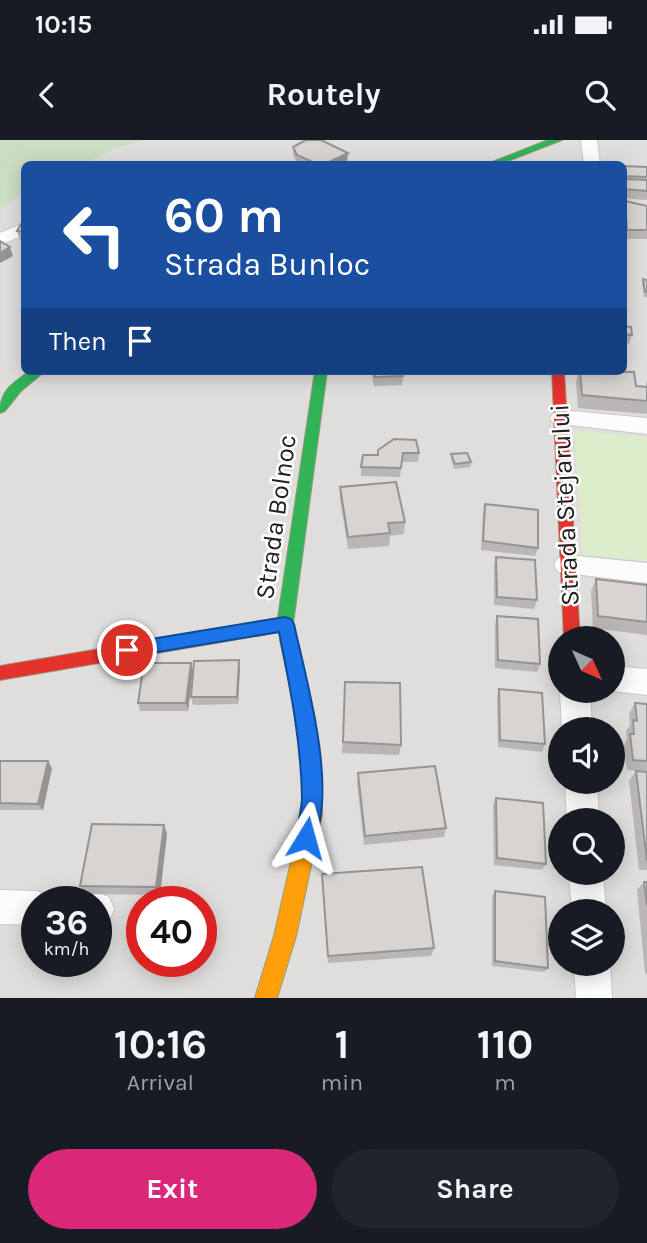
<!DOCTYPE html>
<html lang="en">
<head>
<meta charset="utf-8">
<style>
	:root { --surface:#171b24; --page:#20242c; --text:#f1f3f6; --muted:#9ea1a6; --accent:#db2777 }
	body { margin:0; font-family:Karla,sans-serif; background:var(--page); color:var(--text); height:100vh; display:flex; flex-direction:column; font-size:26px; white-space:nowrap }
	* { box-sizing:border-box; margin:0 }
	p { font-size:23px; color:var(--muted) }
	.icon { flex:none; width:38px; height:38px; fill:none; stroke:currentColor; stroke-width:2; stroke-linecap:round; stroke-linejoin:round }
	.map { position:relative; height:858px; overflow:hidden }
	.sheet { display:flex; flex-direction:column; background:var(--surface); flex:1 }
	.sheet>* { flex:none }
	.guide { position:absolute; left:21px; top:21px; width:606px; height:214px; border-radius:10px; box-shadow:0 4px 18px #0003; background:#1a4fa0; color:#fff; overflow:hidden }
	.needle { width:46px; rotate:135deg }
	.tools { position:absolute; left:548px; top:486px; display:grid; gap:14px }
	.tools a { display:grid; place-items:center; width:77px; height:77px; border-radius:50%; background:var(--surface); box-shadow:0 4px 18px #0003; font-size:35px }
	.speed { position:absolute; left:21px; top:746px; display:flex; gap:14px; font-size:35px; font-weight:700; text-align:center }
	.speed>* { display:grid; place-content:center; width:91px; height:91px; border-radius:50%; background:var(--surface); box-shadow:0 4px 18px #0003; line-height:1 }
	.speed small { font-size:18px; font-weight:400 }
	.speed .limit { border:10px solid #d22; background:#fff; color:#111 }
	.pin { position:absolute; display:grid; place-items:center; width:60px; height:60px; color:#fff; margin:-30px; border:4px solid #fff; border-radius:50%; box-shadow:0 2px 7px #0007 }
	.me { position:absolute; width:77px; margin:-38px; rotate:8deg; stroke-linejoin:round; filter:drop-shadow(0 0 5px #0008) }
	.turn { display:flex; align-items:center; gap:24px; height:147px; padding:0 28px; font-size:32px }
	.turn .icon { width:91px; height:91px; stroke-width:2.5 }
	.turn b { display:block; font-size:49px; line-height:60px }
	.then { display:flex; align-items:center; height:66px; padding:0 28px; background:#0003; gap:14px; font-size:26px }
	.eta { display:flex; justify-content:space-evenly; align-items:center; height:119px; text-align:center }
	.eta b { font-size:42px; font-weight:700; line-height:49px }
	.cta { display:flex; gap:14px; margin-top:auto; padding:14px 28px }
	.cta a { flex:1; height:80px; border-radius:42px; background:var(--accent); color:#fff; font-size:28px; font-weight:700; line-height:80px; text-align:center }
	.cta a+a { background:var(--page); color:var(--text) }
	.status { display:flex; justify-content:space-between; align-items:center; height:49px; padding:0 35px; background:var(--surface); direction:ltr }
	.status svg { height:19px; fill:currentColor }
	header { display:flex; justify-content:space-between; align-items:center; height:91px; padding:0 28px; background:var(--surface); font-size:32px; font-weight:700 }
	.map>svg:first-child { display:block }
</style>
</head>
<body>
<div class="status"><b>10:15</b><svg viewBox="0 0 49 12"><path d="M0 12V9h3v3zM5 12V6h3v6zM10 12V3h3v9zM15 12V0h3v12zM26 1h20v11H26zM47 4h2v5h-2z"/></svg></div>
<header><svg class="icon" aria-label="back" viewBox="0 0 24 24"><path d="M15 5l-7 7 7 7"/></svg>Routely<svg class="icon" aria-label="search" viewBox="0 0 24 24"><circle cx="10" cy="10" r="6"/><path d="M15 15l6 6"/></svg></header>
<div class="map">
<svg width="647" height="858" viewBox="0 0 647 858">
	<rect width="100%" height="100%" fill="#f0eeeb"/>
	<path fill="#dfdedc" fill-rule="evenodd" d="M143 0H647V858H0V68L24 55V231H623V24H84L114 9ZM560 499H612V551H560ZM560 590H612V642H560ZM560 681H612V733H560ZM37 761H96V821H37ZM142 761H201V821H142ZM560 772H612V824H560Z"/>
	<path fill="#ddeccb" d="M574 290 647 297V421L583 415Z"/>
	<path fill="#cbdec1" d="M0 0H143L114 9 84 24H24V55L0 68Z"/>
	<g fill="none" stroke-linecap="round" stroke-linejoin="round">
		<defs>
			<path id="street" d="M581 0H597L600 24H584Z
				M24 83V95L0 105V93Z
				M561 270 647 278V294L553 283 550 278 553 273Z
				M567 415 647 423V443L558 432 554 425 558 418Z
				M612 526 647 529V555L612 551Z
				M560 551H590L592 590H562Z
				M565 642H597L599 681H567Z
				M569 733H603L606 772H572Z
				M0 750 37 751 49 756 51 761H37V785L0 784Z
				M96 752 109 757 114 769 109 781 97 786 96 761H82L84 757Z
				M574 824H610L612 858H576Z"/>
			<path id="fast" d="M548 0H562L500 24H487Z
				M30 231H45L21 251 5 271 0 273C0 250 13 243 30 231Z
				M315 231H327L293 484 296 500 294 505 288 507 282 505 277 484Z"/>
			<path id="slow" d="M288 493 294 495 296 500 315 578 320 620 322 674 296 796 277 858H255L274 796 302 674V620L297 578 280 500 282 495Z"/>
			<path id="jam" d="M552 231H564L580 499H564Z
				M285 477 291 479 293 484 291 489 285 491 0 540V526Z"/>
		</defs>
		<use href="#street" stroke="#c9c8c7" stroke-width="2"/>
		<use href="#fast" stroke="#999a82" stroke-width="2"/>
		<use href="#slow" stroke="#999a82" stroke-width="2"/>
		<use href="#jam" stroke="#999a82" stroke-width="2"/>
		<use href="#street" fill="#fdfcfc" fill-rule="evenodd"/>
		<use href="#fast" fill="#30b455" fill-rule="evenodd"/>
		<use href="#slow" fill="#ff9f0a" fill-rule="evenodd"/>
		<use href="#jam" fill="#e5322d" fill-rule="evenodd"/>
	</g>
	<path fill="#b9b6b5" d="M293 7 347 22 342 24H298L293 15Z
		M623 26 647 27V60L623 58Z
		M625 61 647 66V99H625L623 81V66Z
		M24 84V100H20L17 91Z
		M643 139 647 140V157H644L642 144Z
		M623 186 632 195 629 204H623Z
		M371 231H402L403 236 402 245 374 246Z
		M579 231H619L636 246 646 247V244L647 240V274L578 268 576 241Z
		M419 313 418 322H402L400 337 361 336V327L378 315Z
		M451 314 471 322 470 327 454 329 451 319Z
		M340 347 405 382 404 394 390 396 389 406 348 409 340 359Z
		M485 364 538 408 535 416 481 410 483 373Z
		M496 417 537 460 534 469 494 465V425Z
		M596 439 647 445V495L593 488 591 451Z
		M497 476 540 524 537 532 495 528V484Z
		M191 523 193 531 188 571H140L138 563Z
		M240 528 238 564 193 565 191 557Z
		M345 542 401 605 399 615 342 613Z
		M499 549 545 604 542 612 498 607 497 557Z
		M635 563 647 564V632L627 630 624 605 627 599 626 591 630 585 629 574Z
		M0 621 52 628 43 670H0Z
		M636 631 647 632V730H639L629 641Z
		M358 633 446 688 444 697 364 705 357 643Z
		M496 658 546 724 542 730 494 725 493 665Z
		M164 685 167 694 160 755 86 754 80 746Z
		M322 734 434 808 431 816 328 823Z
		M644 742H647V834L645 833 637 750Z
		M495 751 548 828 544 832 492 826V757Z"/>
	<path fill="#969493" d="M348 13 347 22 342 24H325Z
		M10 107 13 116 0 123V113Z
		M239 520 240 528 238 564 237 557Z
		M191 523 193 531 188 571 186 563Z
		M48 621 52 628 43 670 38 664Z
		M164 685 167 694 160 755 156 747Z"/>
	<path fill="#d7d4d2" stroke="#969493" stroke-width="2" d="M306 0H321L348 13 325 24H317L297 15 293 7Z
		M623 26 647 27V37L623 36Z
		M623 39 647 40V51L624 49Z
		M625 61 647 66V90H627Z
		M21 84H24V92L17 91Z
		M0 101 10 107 0 113Z
		M643 139 647 140V152H645Z
		M623 186 631 187 632 195 623 194Z
		M374 231H402L403 236 375 237Z
		M580 231 634 232 636 246 647 247V261L582 255Z
		M394 299 416 300 419 313H403L401 328 361 327 363 315H378V310Z
		M467 313 471 322 455 324 451 314Z
		M396 342 405 382 388 383 390 393 348 397 340 347Z
		M485 364 538 370V408L483 401Z
		M496 417 535 420 537 460 497 457Z
		M596 439 647 445V482L598 476Z
		M497 476 538 479 540 524 498 520Z
		M239 520 237 557H191L194 521Z
		M144 523H191L186 563H138Z
		M345 542 400 543 401 605 343 602Z
		M499 549 542 553 545 604 500 600Z
		M635 563 647 564V621L633 620 630 594H634L633 580 637 581Z
		M0 621H48L38 664 0 663Z
		M435 626 446 688 365 696 358 633Z
		M636 631 647 632V721Z
		M496 658 543 663 546 724 497 718Z
		M92 684 164 685 156 747 80 746Z
		M422 727 434 808 328 816 322 734Z
		M644 742H647V765Z
		M495 751 545 757 548 828 495 821Z"/>
	<path fill="#1a73e8" stroke="#114b97" stroke-width="2" d="M285 477 291 479 294 484C307 544 338 647 313 705L306 708 299 705C294 692 302 672 302 658 301 600 290 547 279 492L127 517 121 515 118 510 121 505 127 503Z"/>
	<g text-anchor="middle" dominant-baseline="central" stroke-width="5" stroke-linejoin="round" paint-order="stroke">
		<g font-size="26" fill="#222" stroke="#fff">
			<text transform="translate(565 365) rotate(-93)">Strada Stejarului</text>
			<text transform="translate(276 377) rotate(-82)">Strada Bolnoc</text>
		</g>
	</g>
</svg>
<div class="tools">
<a><svg class="needle" viewBox="-14 -14 28 28"><path d="M0-13l5 13h-10z" fill="#e53935"/><path d="M0 13l5-13h-10z" fill="#9ea1a6"/></svg></a>
<a><svg class="icon" aria-label="sound" viewBox="0 0 24 24"><path d="M4 9h4l5-4v14l-5-4H4zM17 9q2 3 0 6"/></svg></a>
<a><svg class="icon" aria-label="search" viewBox="0 0 24 24"><circle cx="10" cy="10" r="6"/><path d="M15 15l6 6"/></svg></a>
<a><svg class="icon" aria-label="layers" viewBox="0 0 24 24"><path d="M12 4l9 5-9 5-9-5zM3 14l9 5 9-5"/></svg></a>
</div>
<div class="speed"><div>36<small>km/h</small></div><div class="limit">40</div></div>
<div class="pin" style="left:127px;top:510px;background:#d93025"><svg class="icon" aria-label="arrive" viewBox="0 0 24 24"><path d="M6 21V4h12l-3 4 3 4H6"/></svg></div>
<svg class="me" style="left:306px;top:698px" viewBox="-20 -20 40 40"><path d="M0-17L14 15 0 8-14 15z" fill="#1a73e8" stroke="#fff" stroke-width="4"/></svg>
<div class="guide">
<div class="turn"><svg class="icon" aria-label="left" viewBox="0 0 24 24"><path d="M17 20v-9H6M10 6l-5 5 5 5"/></svg><div><b>60 m</b>Strada Bunloc</div></div>
<div class="then">Then<svg class="icon" aria-label="arrive" viewBox="0 0 24 24"><path d="M6 21V4h12l-3 4 3 4H6"/></svg></div>
</div>
</div>
<section class="sheet">
<div class="eta">
<div><b>10:16</b><p>Arrival</p></div>
<div><b>1</b><p>min</p></div>
<div><b>110</b><p>m</p></div>
</div>
<div class="cta"><a>Exit</a><a>Share</a></div>
</section>
</body>
</html>
